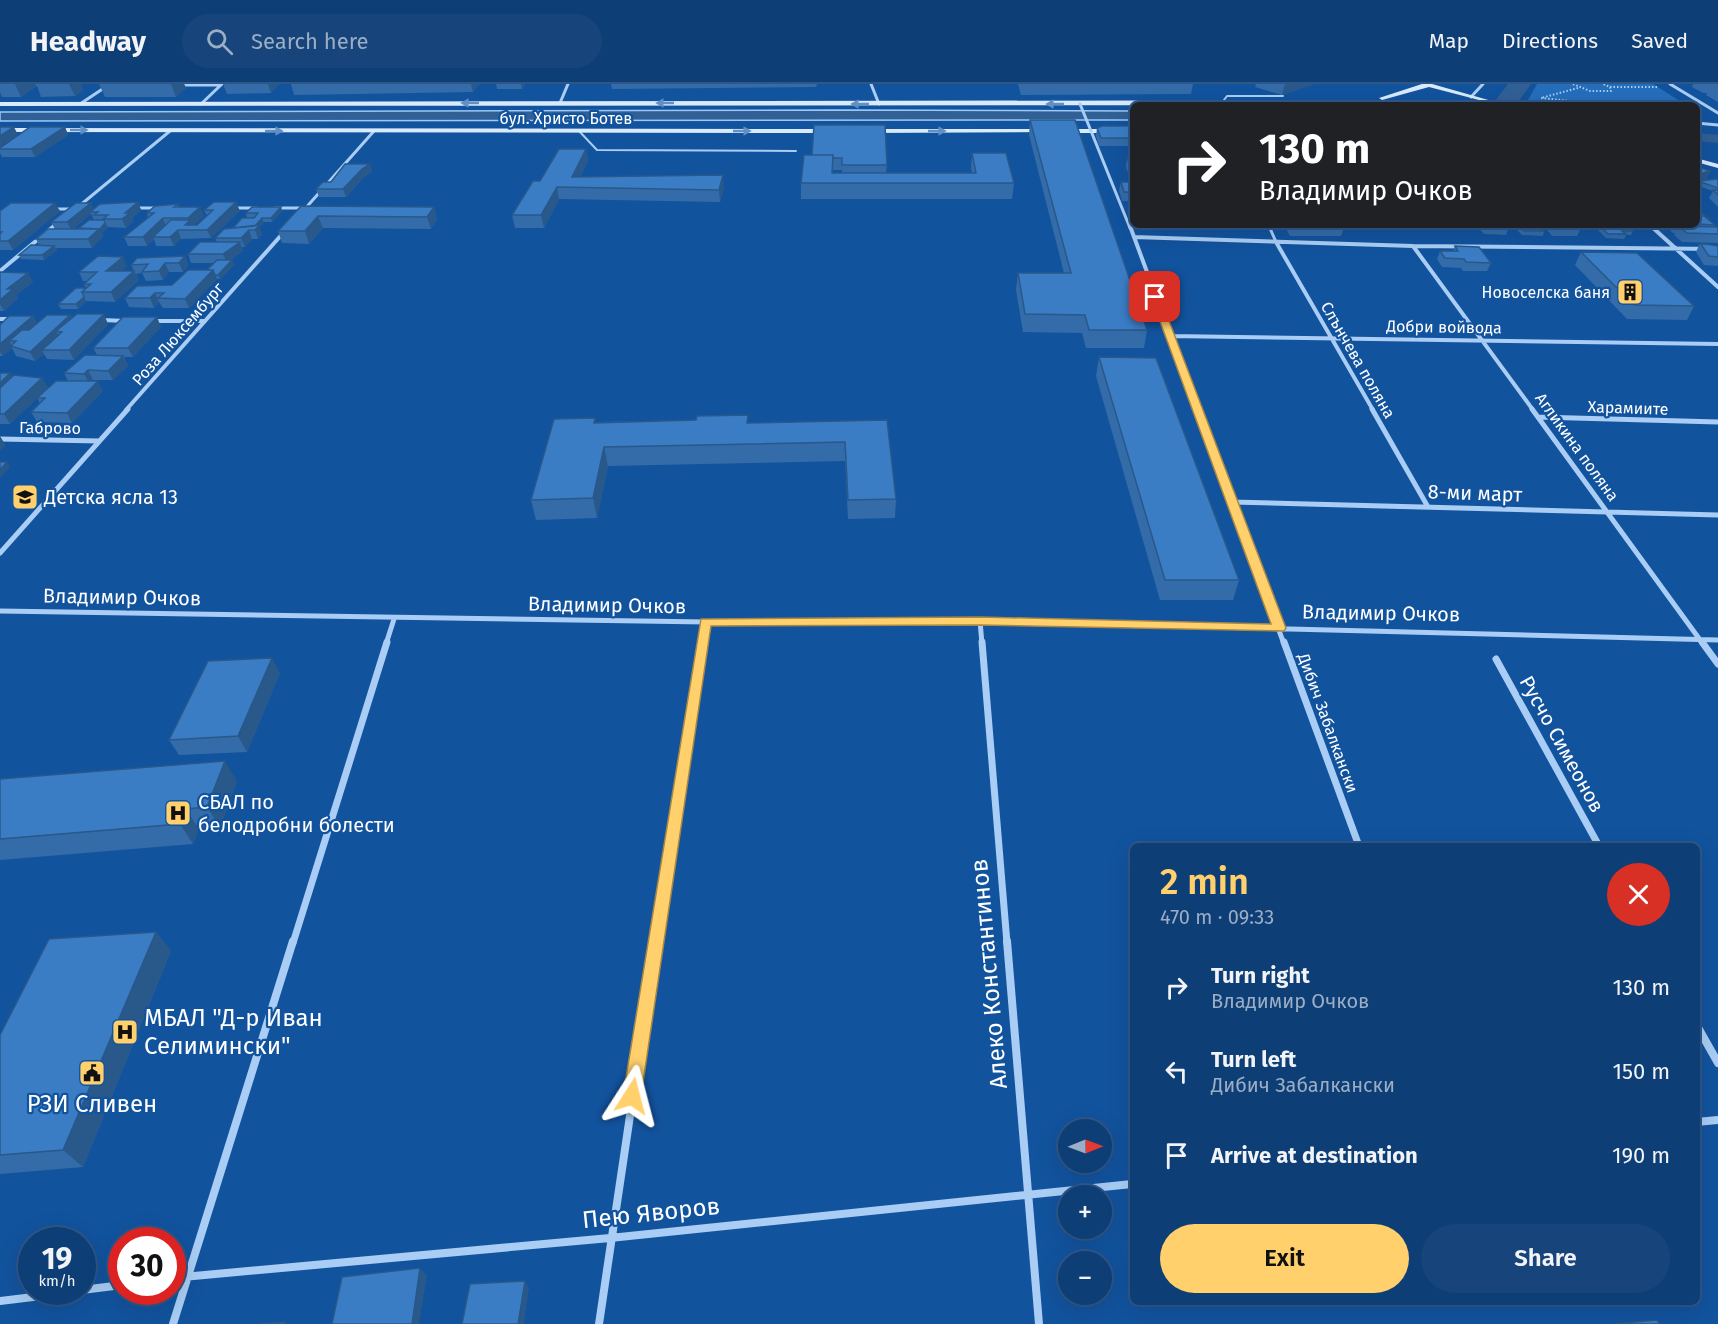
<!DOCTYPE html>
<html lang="en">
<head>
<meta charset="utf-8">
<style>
	:root { --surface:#0e3e76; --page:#17457b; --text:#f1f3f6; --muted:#9baec5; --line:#2e5788; --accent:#ffd06c }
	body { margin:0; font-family:"Fira Sans",sans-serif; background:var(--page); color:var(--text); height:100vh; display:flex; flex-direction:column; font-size:22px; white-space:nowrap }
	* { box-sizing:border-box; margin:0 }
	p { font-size:20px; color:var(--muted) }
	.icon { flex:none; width:33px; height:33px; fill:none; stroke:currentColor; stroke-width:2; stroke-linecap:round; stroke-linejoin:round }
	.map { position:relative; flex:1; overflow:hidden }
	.sheet { position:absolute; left:1130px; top:759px; width:570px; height:462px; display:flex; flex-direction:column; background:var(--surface); border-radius:9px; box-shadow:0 6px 24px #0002,0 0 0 2px var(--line) }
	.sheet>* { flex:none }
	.top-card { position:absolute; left:1130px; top:18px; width:570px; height:126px; border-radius:9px; box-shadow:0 6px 24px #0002,0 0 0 2px var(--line); background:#202124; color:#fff; overflow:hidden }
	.needle { width:39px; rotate:89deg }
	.buttons { position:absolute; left:1058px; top:1035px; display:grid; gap:12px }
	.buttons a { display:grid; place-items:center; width:54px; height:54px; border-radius:50%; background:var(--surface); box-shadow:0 6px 24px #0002,0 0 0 2px var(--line); font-size:30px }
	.speed { position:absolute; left:18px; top:1143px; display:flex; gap:12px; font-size:30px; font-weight:700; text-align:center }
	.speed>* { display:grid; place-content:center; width:78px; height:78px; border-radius:50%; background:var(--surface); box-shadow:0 6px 24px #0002,0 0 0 2px var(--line); line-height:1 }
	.speed small { font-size:15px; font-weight:400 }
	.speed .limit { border:9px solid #d22; background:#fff; color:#111 }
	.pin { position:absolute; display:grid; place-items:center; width:51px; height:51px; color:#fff; margin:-26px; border-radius:12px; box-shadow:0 3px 9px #0006 }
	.me { position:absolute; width:66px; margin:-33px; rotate:9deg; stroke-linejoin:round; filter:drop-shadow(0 0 4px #0008) }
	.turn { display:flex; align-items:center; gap:21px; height:126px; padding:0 30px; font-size:27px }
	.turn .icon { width:78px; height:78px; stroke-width:2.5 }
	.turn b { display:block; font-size:42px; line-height:51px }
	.round { display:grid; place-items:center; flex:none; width:63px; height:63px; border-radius:32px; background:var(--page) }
	.overview { display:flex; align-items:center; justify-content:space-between; height:102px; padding:0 30px }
	h1 { font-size:36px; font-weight:600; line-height:45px; color:var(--accent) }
	.primary-button { display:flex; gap:12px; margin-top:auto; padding:12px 30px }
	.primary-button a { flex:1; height:69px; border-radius:36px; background:var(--accent); color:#111; font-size:24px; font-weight:600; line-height:69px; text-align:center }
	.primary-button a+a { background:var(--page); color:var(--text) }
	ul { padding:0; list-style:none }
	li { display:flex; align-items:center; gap:18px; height:84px; padding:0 30px }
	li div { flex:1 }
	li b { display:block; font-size:22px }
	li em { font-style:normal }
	header { display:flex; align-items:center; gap:36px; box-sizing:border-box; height:84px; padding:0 30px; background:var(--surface); border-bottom:2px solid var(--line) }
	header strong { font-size:28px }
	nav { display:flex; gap:33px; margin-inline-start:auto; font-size:21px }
	.search { width:420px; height:54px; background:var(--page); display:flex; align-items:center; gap:15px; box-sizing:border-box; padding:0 21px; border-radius:33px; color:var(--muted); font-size:22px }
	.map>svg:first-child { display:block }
</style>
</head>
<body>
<header>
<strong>Headway</strong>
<div class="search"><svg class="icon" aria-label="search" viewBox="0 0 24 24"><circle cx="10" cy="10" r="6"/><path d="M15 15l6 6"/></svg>Search here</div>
<nav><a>Map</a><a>Directions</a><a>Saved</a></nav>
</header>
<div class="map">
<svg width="1718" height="1240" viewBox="0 0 1718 1240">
	<rect width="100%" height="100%" fill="#12539e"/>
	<path fill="#256ebc" d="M1537 0H1653L1686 21H1575L1528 16Z"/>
	<path fill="#316096" stroke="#9bc8f7" stroke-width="1.5" d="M836 26 1132 27V36L0 37V28Z"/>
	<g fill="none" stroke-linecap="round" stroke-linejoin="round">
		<path fill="#316096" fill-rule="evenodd" d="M1696 49 1718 51V59L1696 57Z"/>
		<path fill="#316096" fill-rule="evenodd" d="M1508 0H1531L1516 21H1492Z"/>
		<path stroke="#a9cdf4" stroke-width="2" stroke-dasharray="1.5 2" stroke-linecap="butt" d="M1573 0 1590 7H1611L1610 3 1603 0
			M1610 3H1657
			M1578 4 1541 14 1609 21"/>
		<path stroke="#a9cdf4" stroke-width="2" d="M1221 20 1227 12H1283
			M579 47 597 66 796 67
			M1268 141 1269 144"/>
		<path stroke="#a9cdf4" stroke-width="3" d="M1269 142 1276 158"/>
		<path stroke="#a9cdf4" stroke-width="3" d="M871 0 879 20
			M1670 0 1718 29
			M177 1H221
			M1471 13 1483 0
			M1491 18 1526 21
			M560 19 568 0
			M80 20 110 0
			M201 20 222 0
			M1696 39 1718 41
			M1091 47 1130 144
			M78 123 170 47
			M133 124H158
			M232 124H257
			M274 124H305
			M52 125H74
			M303 127 374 47
			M1650 141 1653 144
			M52 144 58 139"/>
		<path stroke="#a9cdf4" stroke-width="4" d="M1130 142 1198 326
			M1651 142 1718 203
			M1134 153 1413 162 1718 165
			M1276 158 1373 326
			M1413 162 1533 326
			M0 187 54 142
			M0 235H13
			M101 236 127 237
			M152 237H205
			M1170 252 1718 260
			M126 326 284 148"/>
		<path stroke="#a9cdf4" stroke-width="5" d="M1197 325 1284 560
			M1372 325 1428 423
			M1532 325 1703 560
			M1538 333 1718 338
			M0 355 99 357
			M1232 418 1718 431
			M0 469 128 325
			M0 527 706 538 980 537 1718 556
			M980 537 982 560
			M386 560 394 535
			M703 560 706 538"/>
		<path stroke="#a9cdf4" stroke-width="7" d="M982 558 1007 859
			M1284 558 1359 762
			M1702 558 1718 580
			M1496 575 1599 762
			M293 859 387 558
			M656 859 703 558"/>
		<path stroke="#a9cdf4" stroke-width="8" d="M1007 857 1039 1240
			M1696 940 1718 979
			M1696 1038 1718 1036
			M172 1194 610 1154 1132 1100
			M82 1206 122 1201
			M0 1217 74 1208
			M173 1240 293 857
			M599 1240 656 857"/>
		<path fill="#d9eafd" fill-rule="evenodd" d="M1422 0H1432L1506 21 0 22V18L1479 16 1429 3 1382 16 1379 14Z
			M0 44 830 45 833 47 830 49 0 48Z
			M1046 45 1048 48 868 49 865 47 868 45Z
			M1132 45V49H1063L1060 47 1063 45Z
			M1696 74 1718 80V84L1696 78Z"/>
		<path stroke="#a9cdf4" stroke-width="3" d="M1080 20 1091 47"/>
	</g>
	<path fill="#336ca9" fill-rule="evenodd" d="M0 0H81L83 6 75 12 41 13 37 2 21 13H2L0 8Z
		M99 0H184L186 4 176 13H105Z
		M223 0H279L271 9 227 10Z
		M291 0H479L473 8 294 11Z
		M496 0H525L522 5H497Z
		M611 0H817L816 3 612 5Z
		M1018 0H1193L1191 10 1021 11Z
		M1256 0H1314L1282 11 1255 3Z
		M1693 0H1718V18L1706 11 1707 9H1703L1692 3Z
		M1030 36 1147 246 1144 264H1086L1082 249 1023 248 1016 206 1018 189H1064L1029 51Z
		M814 41 887 81 886 89H972L971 84 972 69 1014 99 1012 115H801V99L812 71ZM833 86H842V89H833Z
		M1132 42V88L1127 87 1126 82 1127 74H1131L1129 69 1130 62H1099L1096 52 1097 44Z
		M65 43 68 51 35 73H2L0 69V64Z
		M586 65 588 77 580 93 724 103 720 118 559 115 544 144H515L512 131 540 97Z
		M370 80 372 88 364 93 346 113H319L316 105Z
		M1710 87 1706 96 1718 95V123L1709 114 1713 107 1696 101 1698 98H1696Z
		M1121 98H1132V128L1130 121V117H1122L1119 106Z
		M138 118 141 126 132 134 134 137 126 144 108 143 102 149 103 153 92 164H56L57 166 44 176 21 175 19 171 39 161 36 155 55 145 51 138 94 125ZM91 130 94 136 79 145H73Z
		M178 120 179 123 204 132 194 141H197L207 132 204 126 240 127 211 154 181 155 174 162H156L154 155 147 162H128L124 153 148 134 147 129Z
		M301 122 434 123 437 136 431 145 323 144 309 160 282 159 278 147Z
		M281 123 282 127 272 138H264L259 143 262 150 258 155H252L245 163H242L243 167 230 176 234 181 220 195H217L189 224H163L159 218 154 224 129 223 125 214 172 201 207 186 215 179H191L188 170 217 158 215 154 233 144 247 134 246 129Z
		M0 127H60L13 166H0Z
		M1696 128 1710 135 1709 136 1715 141 1714 143H1718V159L1682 158 1674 151 1675 149H1673L1664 141H1696Z
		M1139 141H1172L1171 146H1141Z
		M1205 141H1239L1238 143 1206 144Z
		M1284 141H1345L1341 152H1290Z
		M1476 141H1538L1544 147 1543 152 1522 151 1517 146H1512L1509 143 1506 151 1484 150Z
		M1543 141H1578L1581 144 1577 152H1552Z
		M1596 141H1627L1633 147 1631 151H1626L1624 155 1606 154 1595 143Z
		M1700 159 1718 162V182L1704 181 1696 168Z
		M1455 162 1491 179 1487 187H1463L1461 184 1442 183 1437 175 1440 167H1453Z
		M1581 168 1694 222 1687 236 1627 235 1575 181Z
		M185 172 188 181 183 188H169L163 196 146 197 142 189 136 190 139 196 115 218 86 217 78 225H61L58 220 86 204 84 200 87 197H83L79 188 127 182 121 187H134L131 181Z
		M0 188 33 198 16 211 18 214 4 227H0Z
		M70 231 72 234 108 240 74 276 47 275 44 270 35 277 16 272 12 264 3 272H0V241L33 232 37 240Z
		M161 243 133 273H124L128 282 113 296H93L91 297 103 307 72 339 37 338 31 328 40 319 37 314 68 297 64 289 97 271 93 264Z
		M1099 273 1239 496 1233 516H1160L1096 292Z
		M0 289H10L12 293 42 294 48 304 10 340H0Z
		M748 331V339L887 336 896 415 895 434 848 435 845 377 608 382 597 434 536 436 531 416 596 338 696 336Z
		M280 589 247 668 179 671 169 656Z
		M0 695 237 697 220 743 199 745 193 760 0 776Z
		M156 848 171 867 83 1083 0 1090V951Z"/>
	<path fill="#29588a" d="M15 0H35L37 2 21 13Z
		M69 0H81L83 6 75 12Z
		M171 0H184L186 4 176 13Z
		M268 0H279L271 9Z
		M471 0H479L473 8Z
		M521 0H525L522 5Z
		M1285 0H1314L1282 11Z
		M14 43 18 51 0 63V52Z
		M65 43 68 51 35 73 31 65Z
		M586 65 588 77 575 103 572 93Z
		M370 80 372 88 364 93 346 113 343 105 362 85Z
		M1710 87 1706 96 1698 97 1696 98V91Z
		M723 91 724 103 720 118 719 106Z
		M557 103 559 115 544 144 541 131Z
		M138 118 141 126 132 134 134 137 126 144 122 135 125 129Z
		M236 118 240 127 211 154 207 146Z
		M55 119 60 127 13 166 8 157Z
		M91 119 95 128H90L91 130 71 146 67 138Z
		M200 123 204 132 192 143 185 141 189 137 188 134Z
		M281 123 282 127 272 138 271 134Z
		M434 123 437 136 431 145 427 133Z
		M318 132 323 144 309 160 305 147Z
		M163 134 166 143 153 153 154 155 147 162 143 153Z
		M262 134 264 138 259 143 262 150 258 155 255 146H252Z
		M105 139 108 143 102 149 103 153 92 164 88 155Z
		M178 146 181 155 174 162 170 153Z
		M249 146 252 155 245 163 241 154Z
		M240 158 243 167 227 179 223 170Z
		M54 162 57 166 44 176 42 171Z
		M185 172 188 181 183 188 179 179Z
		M123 173 127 182 111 196 106 187Z
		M232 176 234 181 220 195 218 191Z
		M165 179 169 188 163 196 159 187Z
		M213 186 217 195 189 224 185 215Z
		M134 187 139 196 115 218 111 208Z
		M28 189 33 198 16 211 18 214 4 227 0 220V216L7 205Z
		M155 209 159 218 154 224 150 214Z
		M84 213 86 217 78 225 76 220Z
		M104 230 108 240 74 276 69 266Z
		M70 231 75 241 62 248 56 247 60 254 42 266 44 270 35 277 30 268Z
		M33 232 38 242 16 257H9L12 263 11 262 12 264 3 272 0 268V260Z
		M157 233 161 243 133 273 128 264Z
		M123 272 128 282 113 296 108 287Z
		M88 286 93 296 89 299 84 290Z
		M10 289 16 299 0 314V299Z
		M42 294 48 304 10 340 4 330Z
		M98 297 103 307 72 339 67 329Z
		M0 352 6 362 0 367Z
		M604 363 608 382 597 434 593 414Z
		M7 378 10 383 0 394V386Z
		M272 574 280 589 247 668 238 652Z
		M225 677 237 697 220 743 207 723Z
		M186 725 199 745 193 760 180 740Z
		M156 848 171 867 83 1083 63 1066Z
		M420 1184 427 1192 419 1240H412Z
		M525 1197 529 1204 524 1240H518Z"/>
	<path fill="#3b7dc5" stroke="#29588a" stroke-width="1.5" d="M1030 36H1075L1147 246H1089L1085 231 1025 230 1018 189H1071Z
		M814 41H885L887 81H842V74H833V71H812Z
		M1102 42H1132V54H1101L1097 44Z
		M0 43H14L0 52Z
		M30 43H65L31 65H0V64Z
		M559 65H586L572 93 723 91 719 106 557 103 541 131H512L533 97H540Z
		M972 69H1006L1014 99H801L804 71H833L832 89H976Z
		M1127 74H1132V79H1129Z
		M345 80H370L362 85 343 105H316L323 98H331Z
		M1696 82 1710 87 1696 91Z
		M1718 95V104L1698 97Z
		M1121 98H1132V108H1124Z
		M1713 106H1718V111Z
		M138 118 125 129H130L122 135H103L108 131H94L98 128H90L100 120Z
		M214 118H236L207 146H178L170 153H153L171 136H190L185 141H197L213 126H204Z
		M11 119H55L8 157H0V150L2 148H0V127Z
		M76 119H91L67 138H51Z
		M178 120 174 123H200L188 134H163L143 153H124L154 129H147L155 122Z
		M301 122 434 123 427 133 318 132 305 147H278Z
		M252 123H281L271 134H262L255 142 233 144 242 134H254L258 129H246Z
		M1696 128H1700L1710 135H1708L1704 132H1696Z
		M1696 132H1704L1715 141 1696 140Z
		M89 136H104L105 139 100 145 79 144Z
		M259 141 255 146H249L241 154H215L224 145Z
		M1487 141H1509L1510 142H1487Z
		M1513 141H1538L1544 147H1524L1519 141Z
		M1554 141H1578L1581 144 1556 143Z
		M1599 141H1627L1633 147H1622L1626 150H1608Z
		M1678 142 1718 143V150L1687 149Z
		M48 145H99L88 155H36Z
		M200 158H240L223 170H188Z
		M1700 159 1718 162V173L1709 172Z
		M31 161 54 162 42 171H19Z
		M1455 162 1479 163 1491 179 1466 178 1464 175 1445 174 1440 167H1458Z
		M1581 168 1637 169 1694 222 1634 221Z
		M98 172 123 173 106 187H134L111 208H82L91 200H84L97 188H79Z
		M185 172 179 179H165L159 187 142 188 148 180 131 181 137 174Z
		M217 176H232L218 191H215L213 186H207Z
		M188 186H213L185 215 158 214 164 209H155L150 214H125L137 202 172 201Z
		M0 188 28 189 7 205H13L0 216Z
		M76 204H86L82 208 84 213 76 220H58Z
		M77 230H104L69 266H42L62 248 56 247Z
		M47 231H70L30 268 11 262 16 257H9L22 246H29Z
		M9 232H33L0 260V241Z
		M123 233H157L128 264H93Z
		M85 271 123 272 108 287 88 286 84 290 64 289Z
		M1099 273 1156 274 1239 496H1165Z
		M0 289H10L0 299Z
		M14 291 42 294 4 330H0V304Z
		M56 297H98L67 329 31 328 45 314H37Z
		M748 331 747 339 887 336 896 415 848 416 845 358 604 363 593 414 531 416 554 335 595 334 594 339 696 336 697 332Z
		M0 378H7L0 386Z
		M272 574 238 652 169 656 208 577Z
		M225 677 207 723 186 725 180 740 0 755V695Z
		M156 848 63 1066 0 1071V951L49 855Z
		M420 1184 412 1240H332L342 1193Z
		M525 1197 518 1240H462L470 1200Z
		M1657 1236 1660 1240H1615Z
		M285 1238 284 1240H258Z"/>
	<defs><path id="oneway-solid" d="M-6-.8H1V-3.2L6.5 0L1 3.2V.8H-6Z" transform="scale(1.5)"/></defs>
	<g fill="#628fc4">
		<use href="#oneway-solid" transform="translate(470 19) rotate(180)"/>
		<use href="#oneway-solid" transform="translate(665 19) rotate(-180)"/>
		<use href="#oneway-solid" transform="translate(860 20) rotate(-180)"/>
		<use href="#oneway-solid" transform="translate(1055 20) rotate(-180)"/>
		<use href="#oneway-solid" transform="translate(79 46)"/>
		<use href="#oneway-solid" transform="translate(274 47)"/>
		<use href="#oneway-solid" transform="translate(742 47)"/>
		<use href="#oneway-solid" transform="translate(937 47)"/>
	</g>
	<path fill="#ffd06c" stroke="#a68746" stroke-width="1.5" d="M1155 210 1160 213 1286 544 1284 547 980 541 711 542 641 1012 638 1018 632 1020 625 1018 623 1012 701 535 980 533 1271 540 1151 213Z"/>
	<defs>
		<symbol id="building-square" viewBox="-11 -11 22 22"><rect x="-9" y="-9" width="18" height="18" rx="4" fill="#ffd06c" stroke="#12539e"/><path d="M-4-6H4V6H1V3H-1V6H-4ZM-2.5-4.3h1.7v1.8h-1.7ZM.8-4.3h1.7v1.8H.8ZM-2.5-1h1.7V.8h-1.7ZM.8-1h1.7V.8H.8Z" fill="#111"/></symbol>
		<symbol id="school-square" viewBox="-11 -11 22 22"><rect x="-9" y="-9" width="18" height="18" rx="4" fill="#ffd06c" stroke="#12539e"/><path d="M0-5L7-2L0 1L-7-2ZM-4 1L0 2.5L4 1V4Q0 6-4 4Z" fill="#111"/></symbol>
		<symbol id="hospital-square" viewBox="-11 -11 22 22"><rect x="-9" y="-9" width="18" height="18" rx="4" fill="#ffd06c" stroke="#12539e"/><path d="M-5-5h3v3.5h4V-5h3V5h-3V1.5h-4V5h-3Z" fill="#111"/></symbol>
		<symbol id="civic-square" viewBox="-11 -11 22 22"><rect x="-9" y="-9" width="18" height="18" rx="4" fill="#ffd06c" stroke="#12539e"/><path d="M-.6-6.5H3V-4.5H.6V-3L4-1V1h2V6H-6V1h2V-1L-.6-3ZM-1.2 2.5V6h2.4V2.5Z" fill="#111"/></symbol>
	</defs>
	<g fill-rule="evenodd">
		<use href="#building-square" x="1615" y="193" width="30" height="30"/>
		<use href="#school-square" x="10" y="398" width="30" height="30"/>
		<use href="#hospital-square" x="163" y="714" width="30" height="30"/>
		<use href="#hospital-square" x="110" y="933" width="30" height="30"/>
		<use href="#civic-square" x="77" y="974" width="30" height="30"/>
	</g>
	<g text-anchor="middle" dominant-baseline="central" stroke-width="4.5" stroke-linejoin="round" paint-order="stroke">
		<g font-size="16" fill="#fff" stroke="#12539e">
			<text x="566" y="34">бул. Христо Ботев</text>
			<text transform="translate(1444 243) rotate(1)">Добри войвода</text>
			<text transform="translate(178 250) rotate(-49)">Роза Люксембург</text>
			<text transform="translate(1358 276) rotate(60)">Слънчева поляна</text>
			<text transform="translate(1628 324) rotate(2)">Харамиите</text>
			<text transform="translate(50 344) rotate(1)">Габрово</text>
			<text transform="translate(1577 363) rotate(54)">Агликина поляна</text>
			<text transform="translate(1328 639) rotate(70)">Дибич Забалкански</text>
		</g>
		<g font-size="16" fill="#fff" stroke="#12539e" text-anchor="end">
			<text x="1610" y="208">Новоселска баня</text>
		</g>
		<g font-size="20" fill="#fff" stroke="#12539e">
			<text transform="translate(1475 409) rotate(2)">8-ми март</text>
			<text transform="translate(122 513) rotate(1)">Владимир Очков</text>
			<text transform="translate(607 521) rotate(1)">Владимир Очков</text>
			<text transform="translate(1381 529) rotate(1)">Владимир Очков</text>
			<text transform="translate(1562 660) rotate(61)">Русчо Симеонов</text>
		</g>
		<g font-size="20" fill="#fff" stroke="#12539e" text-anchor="start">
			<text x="44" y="413">Детска ясла 13</text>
			<text x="198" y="718">СБАЛ по<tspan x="198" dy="23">белодробни болести</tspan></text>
		</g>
		<g font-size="24" fill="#fff" stroke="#12539e">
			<text transform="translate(989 890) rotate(-95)">Алеко Константинов</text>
			<text transform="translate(651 1129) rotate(-6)">Пею Яворов</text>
		</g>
		<g font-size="24" fill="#fff" stroke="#12539e" text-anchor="start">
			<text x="144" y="934">МБАЛ "Д-р Иван<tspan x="144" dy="28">Селимински"</tspan></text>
			<text x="92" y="1020" text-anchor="middle">РЗИ Сливен</text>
		</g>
	</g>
</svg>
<div class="buttons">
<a><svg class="needle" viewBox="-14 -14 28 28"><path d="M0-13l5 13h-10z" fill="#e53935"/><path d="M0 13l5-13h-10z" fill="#9baec5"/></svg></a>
<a>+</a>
<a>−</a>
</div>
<div class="speed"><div>19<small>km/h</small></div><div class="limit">30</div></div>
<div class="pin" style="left:1155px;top:213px;background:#d93025"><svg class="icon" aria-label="arrive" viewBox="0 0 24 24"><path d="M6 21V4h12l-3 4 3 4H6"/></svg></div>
<svg class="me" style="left:632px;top:1012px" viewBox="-20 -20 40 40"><path d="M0-17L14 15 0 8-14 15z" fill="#ffd06c" stroke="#fff" stroke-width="4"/></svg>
<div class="top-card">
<div class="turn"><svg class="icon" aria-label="right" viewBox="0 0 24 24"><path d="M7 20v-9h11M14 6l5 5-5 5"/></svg><div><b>130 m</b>Владимир Очков</div></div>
</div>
<section class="sheet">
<div class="overview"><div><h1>2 min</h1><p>470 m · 09:33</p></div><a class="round" style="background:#d93025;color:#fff"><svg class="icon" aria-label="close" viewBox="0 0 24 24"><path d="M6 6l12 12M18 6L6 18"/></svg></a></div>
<ul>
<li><svg class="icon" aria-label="right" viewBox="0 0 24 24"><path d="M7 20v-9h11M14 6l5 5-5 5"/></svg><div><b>Turn right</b><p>Владимир Очков</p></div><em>130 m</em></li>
<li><svg class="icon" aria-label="left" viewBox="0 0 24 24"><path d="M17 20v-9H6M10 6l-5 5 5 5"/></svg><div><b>Turn left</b><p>Дибич Забалкански</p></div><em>150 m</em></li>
<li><svg class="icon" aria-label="arrive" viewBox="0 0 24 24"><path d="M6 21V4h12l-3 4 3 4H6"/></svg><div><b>Arrive at destination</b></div><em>190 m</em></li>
</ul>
<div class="primary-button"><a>Exit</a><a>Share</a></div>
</section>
</div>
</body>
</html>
